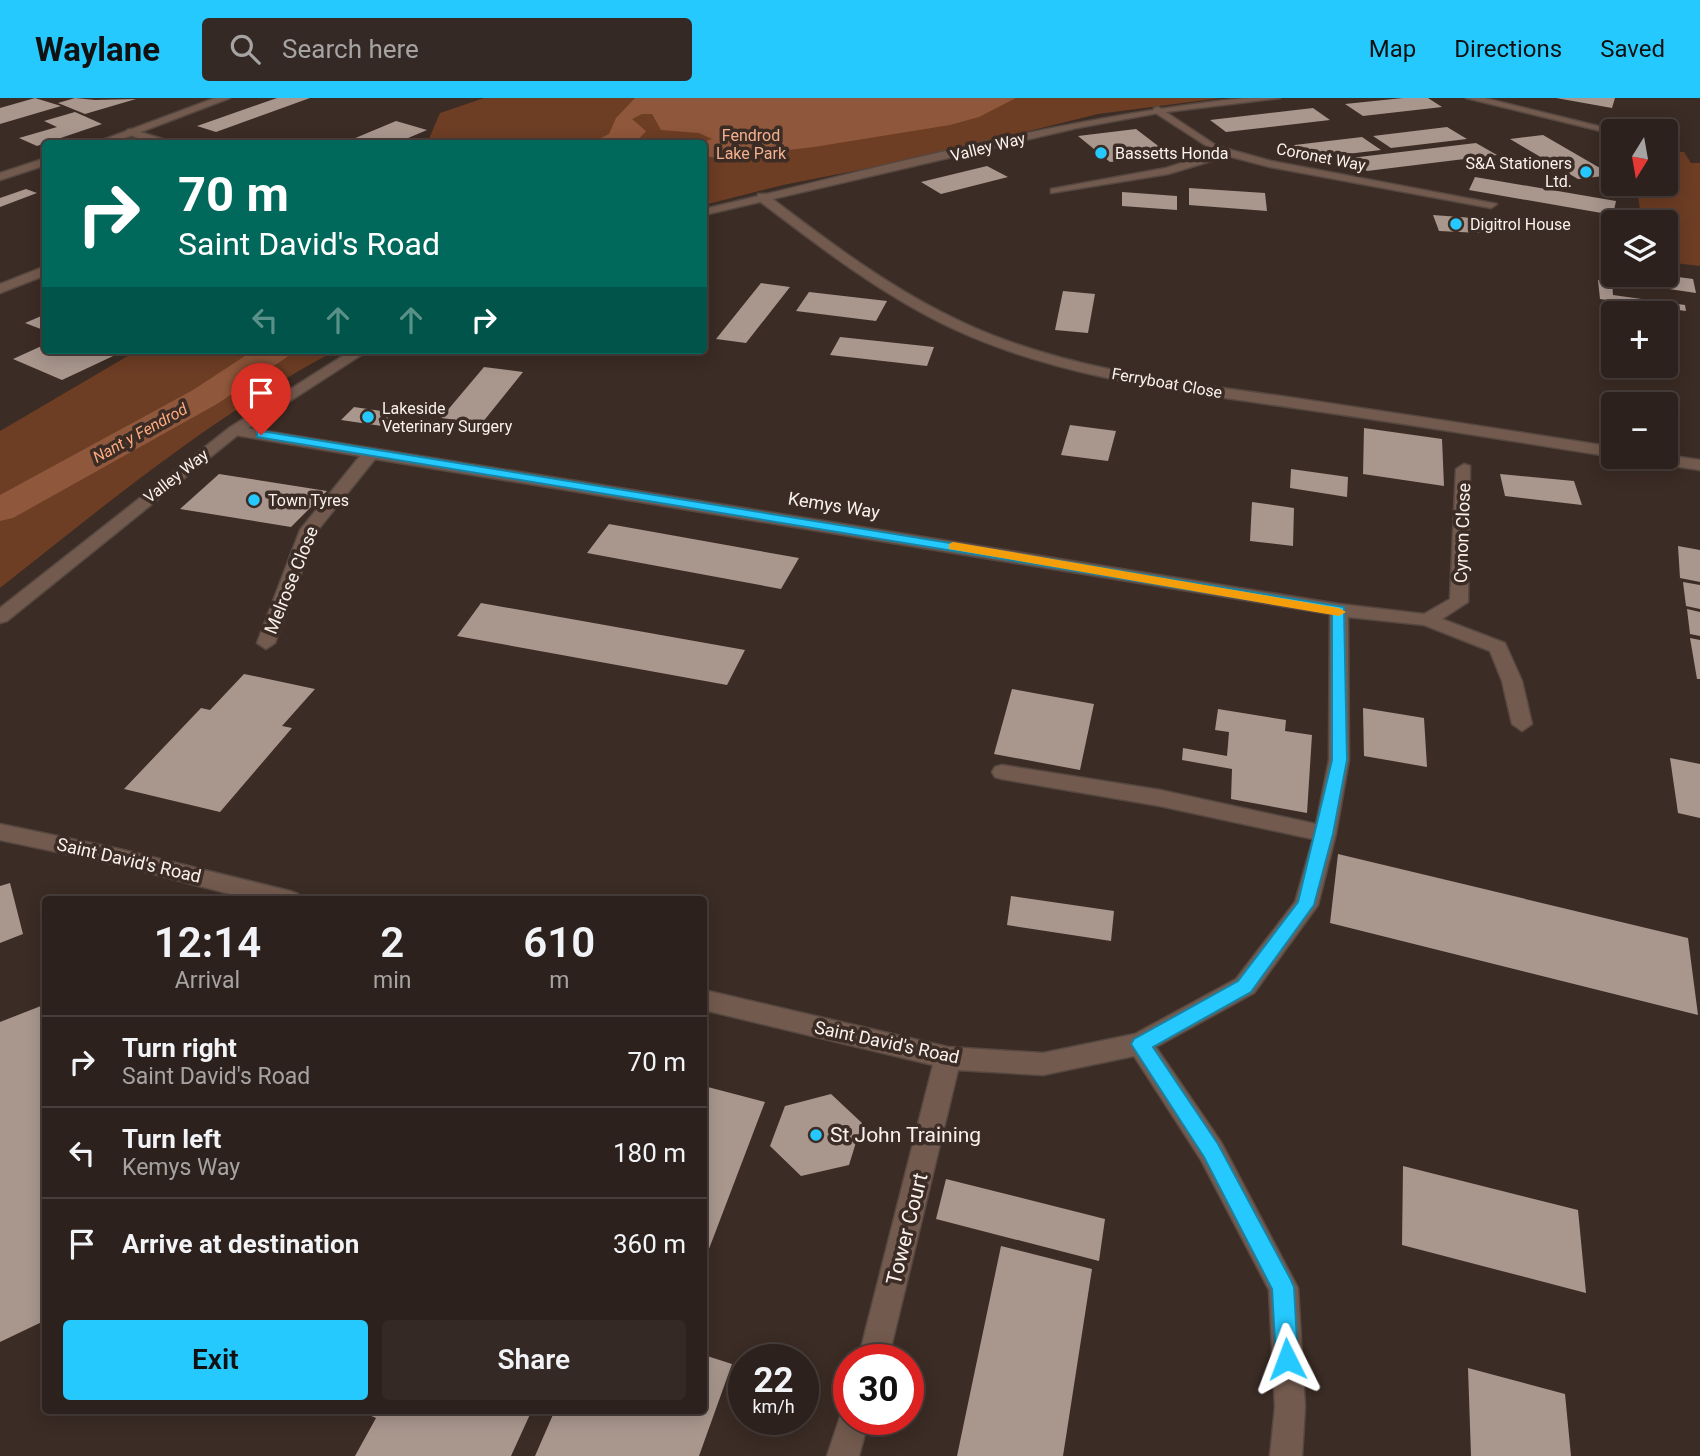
<!DOCTYPE html>
<html lang="en">
<head>
<meta charset="utf-8">
<style>
	:root { --surface:#2c211c; --page:#342925; --text:#f1f3f6; --muted:#a6a3a3; --line:#483e3b; --accent:#25c9fe }
	body { margin:0; font-family:Roboto,sans-serif; background:var(--page); color:var(--text); height:100vh; display:flex; flex-direction:column; font-size:26px; white-space:nowrap }
	* { box-sizing:border-box; margin:0 }
	p { font-size:23px; color:var(--muted) }
	.icon { flex:none; width:38px; height:38px; fill:none; stroke:currentColor; stroke-width:2; stroke-linecap:round; stroke-linejoin:round }
	.map { position:relative; flex:1; overflow:hidden }
	.drawer { position:absolute; left:42px; top:798px; width:665px; height:518px; display:flex; flex-direction:column; background:var(--surface); border-radius:7px; box-shadow:0 4px 18px #0003,0 0 0 2px var(--line) }
	.drawer>* { flex:none }
	.banner { position:absolute; left:42px; top:42px; width:665px; height:214px; border-radius:7px; box-shadow:0 4px 18px #0003,0 0 0 2px var(--line); background:#00695c; color:#fff; overflow:hidden }
	.needle { width:46px; rotate:191deg }
	.controls { position:absolute; left:1601px; top:21px; display:grid; gap:14px }
	.controls a { display:grid; place-items:center; width:77px; height:77px; border-radius:7px; background:var(--surface); box-shadow:0 4px 18px #0003,0 0 0 2px var(--line); font-size:35px }
	.speed { position:absolute; left:728px; top:1246px; display:flex; gap:14px; font-size:35px; font-weight:700; text-align:center }
	.speed>* { display:grid; place-content:center; width:91px; height:91px; border-radius:50%; background:var(--surface); box-shadow:0 4px 18px #0003,0 0 0 2px var(--line); line-height:1 }
	.speed small { font-size:18px; font-weight:400 }
	.speed .limit { border:10px solid #d22; background:#fff; color:#111 }
	.pin { position:absolute; display:grid; place-items:center; width:60px; height:60px; color:#fff; margin:-72px -30px; border-radius:50% 50% 50% 0; rotate:-45deg; box-shadow:0 0 7px #0007 }
	.pin .icon { rotate:45deg }
	.me { position:absolute; width:77px; margin:-38px; rotate:357deg; stroke-linejoin:round; filter:drop-shadow(0 0 5px #0008) }
	.turn { display:flex; align-items:center; gap:24px; height:147px; padding:0 21px; font-size:32px }
	.turn .icon { width:91px; height:91px; stroke-width:2.5 }
	.turn b { display:block; font-size:49px; line-height:60px }
	.lanes { display:flex; align-items:center; height:66px; padding:0 21px; background:#0003; justify-content:center; gap:35px; direction:ltr }
	.lanes .off { opacity:.35 }
	.eta { display:flex; justify-content:space-evenly; align-items:center; height:119px; text-align:center }
	.eta b { font-size:42px; font-weight:600; line-height:49px }
	.action { display:flex; gap:14px; margin-top:auto; padding:14px 21px }
	.action a { flex:1; height:80px; border-radius:7px; background:var(--accent); color:#111; font-size:28px; font-weight:600; line-height:80px; text-align:center }
	.action a+a { background:var(--page); color:var(--text) }
	ul { padding:0; list-style:none }
	li { display:flex; align-items:center; gap:21px; height:91px; padding:0 21px; border-top:2px solid var(--line) }
	li div { flex:1 }
	li b { display:block; font-size:26px }
	li em { font-style:normal }
	header { display:flex; align-items:center; gap:42px; box-sizing:border-box; height:98px; padding:0 35px; background:var(--accent); color:#111 }
	header strong { font-size:33px }
	nav { display:flex; gap:38px; margin-inline-start:auto; font-size:24px }
	.search { width:490px; height:63px; background:var(--page); display:flex; align-items:center; gap:18px; box-sizing:border-box; padding:0 24px; border-radius:7px; color:var(--muted); font-size:26px }
	.map>svg:first-child { display:block }
</style>
</head>
<body>
<header>
<strong>Waylane</strong>
<div class="search"><svg class="icon" aria-label="search" viewBox="0 0 24 24"><circle cx="10" cy="10" r="6"/><path d="M15 15l6 6"/></svg>Search here</div>
<nav><a>Map</a><a>Directions</a><a>Saved</a></nav>
</header>
<div class="map">
<svg width="1700" height="1358" viewBox="0 0 1700 1358">
	<rect width="100%" height="100%" fill="#3b2c25"/>
	<path fill="#6d3d24" d="M484 0H1221L1098 16 920 60 783 87 704 107V46H423L428 43 440 15Z
		M1666 53 1684 54 1691 65H1700V168L1666 164V124H1642L1636 86H1666Z
		M138 252H337C214 316 108 405 0 490V333Z"/>
	<path fill="#8f573b" d="M635 0H1016L979 19 950 27 814 49 717 60 704 58V46L700 45 712 41 699 35 661 32 652 16H642L632 21 646 33 638 42 666 45H591L609 36 616 20Z"/>
	<g fill="none" stroke-linecap="round" stroke-linejoin="round">
		<path fill="#8f573b" fill-rule="evenodd" d="M254 252H292L287 259 217 306 13 420 0 423V397L193 292Z"/>
	</g>
	<path fill="#a9978e" d="M35 0 61 8 0 26V10Z
		M75 0 95 2 136 1 85 16 58 5Z
		M277 0H310L216 34 197 28Z
		M1403 0H1428L1442 9 1363 18 1345 6Z
		M1556 0H1615L1612 10Z
		M1313 10 1330 22 1226 34 1210 22Z
		M75 14 102 26 37 48 19 40 57 29 44 23Z
		M396 23 427 32 394 46H341Z
		M1447 29 1467 41 1391 50 1373 38Z
		M1136 31 1170 57 1110 64 1078 38Z
		M1543 37 1612 77 1578 81 1510 41Z
		M1362 39 1381 52 1304 61 1286 48Z
		M1476 45 1497 57 1367 73 1358 67 1344 69 1334 62Z
		M987 68 1008 79 941 96 921 84Z
		M1475 79 1616 103 1613 117 1469 92Z
		M1189 90 1265 95 1267 113 1189 107Z
		M26 91 37 95 0 109V100Z
		M1122 94 1177 98V112L1122 108Z
		M1433 117 1473 120 1480 135 1439 133Z
		M1604 169 1614 170V177H1663L1693 181 1696 195 1615 183 1605 180Z
		M1598 182 1612 184 1613 197 1685 207 1686 213 1635 206 1637 215H1621L1619 204 1600 201Z
		M761 185 790 189 746 245 716 241Z
		M1063 193 1095 196 1088 235 1055 232Z
		M809 194 887 203 876 223 796 213Z
		M46 216V233L25 225Z
		M840 239 934 249 927 268 830 257Z
		M46 246V252H126L62 282 13 261Z
		M484 269 523 274 482 325 441 320Z
		M354 309 395 315 382 328 341 322Z
		M1070 327 1116 333 1108 363 1061 357Z
		M1364 330 1442 341 1444 388 1363 376Z
		M1291 371 1348 379 1347 399 1290 390Z
		M219 376 327 393 291 429 180 411Z
		M1500 376 1574 383 1582 407 1505 398Z
		M1252 404 1294 410 1293 448 1250 443Z
		M609 426 799 460 781 491 587 455Z
		M1678 448 1700 452V484L1680 480Z
		M1683 484 1700 487V511L1686 508Z
		M481 505 745 552 727 587 457 538Z
		M1687 511 1700 514V538L1690 536Z
		M1690 540 1700 542V581H1697Z
		M244 576 315 591 282 628 292 630 220 714 124 691 201 610 210 612Z
		M1012 591 1094 606 1080 672 994 656Z
		M1363 610 1424 620 1427 669 1364 658Z
		M1218 611 1286 622 1285 633 1312 637 1307 715 1231 701 1232 671 1182 662 1183 650 1227 658 1229 634 1215 632Z
		M1670 660 1700 666V720L1678 715Z
		M1338 756 1688 840 1698 917 1330 825Z
		M10 785 23 836 0 845V788Z
		M1011 798 1114 813 1111 843 1007 827Z
		M46 906V1222L0 1244V924Z
		M704 988 765 1004 704 1164Z
		M831 996 862 1025 849 1067 801 1078 770 1048 785 1008Z
		M1403 1068 1578 1112 1586 1195 1402 1147Z
		M946 1081 1105 1121 1099 1163 936 1121Z
		M1001 1148 1092 1171 1063 1358H957Z
		M704 1257 732 1266 699 1358H535L555 1312H704Z
		M1468 1270 1565 1296 1571 1358H1471Z
		M532 1312 511 1358H355L376 1320 357 1312Z"/>
	<g fill="none" stroke-linecap="round" stroke-linejoin="round">
		<defs>
			<path id="minor" d="M1466 0H1484L1610 31 1605 34Z
				M1158 9 1217 48 1271 63 1497 106 1491 110 1270 69 1228 58 1168 76 1051 95V91L1166 70 1216 54 1154 14V10Z
				M131 31 172 44 173 46H155L127 36V32Z
				M758 96H766C829 144 893 193 966 226 1069 273 1183 284 1294 300 1401 316 1507 332 1614 349V359C1507 342 1401 325 1295 310 1180 293 1063 281 956 232 884 199 820 149 758 102Z
				M46 168V177L0 195V186Z
				M234 328 1339 506 1424 516 1450 501 1456 371 1464 366 1470 368 1468 504 1442 521 1505 545 1522 583 1532 626 1522 633 1512 626 1502 583 1490 553 1424 527 1348 519 1349 662 1336 736 1318 807 1254 895 1156 949 1221 1044 1298 1190 1305 1309 1302 1358H1270L1275 1309 1269 1192 1201 1062 1134 958 1043 977 958 972 888 1262H858L933 967 704 912V892L948 949 1043 955 1135 936 1236 881 1295 804 1313 741 1160 708 1002 681 995 679 992 674 995 669 1002 667 1160 692 1316 726 1329 662 1330 516 375 361 317 433 275 545 266 551 257 545 300 432 360 358 229 336V330Z
				M1666 357 1700 362V372L1647 364 1639 359Z
				M0 726 119 751 290 793 298 796 301 802H253L119 767 0 742Z
				M849 1308V1321H869L859 1358H827L843 1310Z"/>
			<path id="tertiary" d="M215 0H230L109 46H92Z
				M1245 0H1280L1158 15 1077 30 704 117V111C883 69 1062 19 1245 0Z
				M46 60V67L0 82V75Z
				M352 252H369L239 336 7 523 0 525V510L229 330Z"/>
		</defs>
		<use href="#minor" stroke="#564841" stroke-width="3"/>
		<use href="#tertiary" stroke="#564841" stroke-width="3"/>
		<use href="#minor" fill="#735a4e" fill-rule="evenodd"/>
		<use href="#tertiary" fill="#735a4e" fill-rule="evenodd"/>
	</g>
	<path fill="#25c9fe" stroke="#1883a5" stroke-width="2" d="M261 333 1344 509 1347 662 1333 736 1314 807 1251 894 1153 949 1218 1046 1291 1182 1294 1189 1298 1261 1295 1269 1287 1272 1279 1269 1276 1261 1272 1191 1204 1059 1131 946 1134 941 1238 883 1298 804 1332 662V515L257 339V334Z"/>
	<path fill="#f59e0b" d="M953 444 1339 510 1346 514 1339 518 949 451V446Z"/>
	<g fill="#25c9fe" stroke="#3b2c25" stroke-width="2.5">
		<circle cx="1101" cy="55" r="7"/>
		<circle cx="1586" cy="74" r="7"/>
		<circle cx="1456" cy="126" r="7"/>
		<circle cx="368" cy="319" r="7"/>
		<circle cx="254" cy="402" r="7"/>
		<circle cx="816" cy="1037" r="7"/>
	</g>
	<g text-anchor="middle" dominant-baseline="central" stroke-width="7" stroke-linejoin="round" paint-order="stroke">
		<g font-size="16" fill="#f4b08e" stroke="#3b2c25">
			<text x="751" y="37">Fendrod<tspan x="751" dy="18">Lake Park</tspan></text>
		</g>
		<g font-size="16" fill="#fbf1ec" stroke="#3b2c25">
			<text transform="translate(988 49) rotate(-14)">Valley Way</text>
			<text transform="translate(1321 59) rotate(11)">Coronet Way</text>
			<text transform="translate(1167 285) rotate(10)">Ferryboat Close</text>
			<text transform="translate(176 378) rotate(-38)">Valley Way</text>
		</g>
		<g font-size="16" fill="#fbf1ec" stroke="#3b2c25" text-anchor="start">
			<text x="1115" y="55">Bassetts Honda</text>
			<text x="1572" y="65" text-anchor="end">S&amp;A Stationers<tspan x="1572" dy="18">Ltd.</tspan></text>
			<text x="1470" y="126">Digitrol House</text>
			<text x="382" y="310">Lakeside<tspan x="382" dy="18">Veterinary Surgery</tspan></text>
			<text x="268" y="402">Town Tyres</text>
		</g>
		<g font-size="16" font-style="italic" fill="#feaa7f" stroke="#3b2c25">
			<text transform="translate(140 335) rotate(-29)">Nant y Fendrod</text>
		</g>
		<g font-size="18" fill="#fbf1ec" stroke="#3b2c25">
			<text transform="translate(834 407) rotate(9)">Kemys Way</text>
			<text transform="translate(1462 435) rotate(-88)">Cynon Close</text>
			<text transform="translate(291 482) rotate(-68)">Melrose Close</text>
			<text transform="translate(129 762) rotate(13)">Saint David's Road</text>
			<text transform="translate(887 944) rotate(12)">Saint David's Road</text>
		</g>
		<g font-size="21" fill="#fbf1ec" stroke="#3b2c25" text-anchor="start">
			<text x="830" y="1037">St John Training</text>
		</g>
		<g font-size="21" fill="#fbf1ec" stroke="#3b2c25">
			<text transform="translate(907 1131) rotate(-76)">Tower Court</text>
		</g>
	</g>
</svg>
<div class="controls">
<a><svg class="needle" viewBox="-14 -14 28 28"><path d="M0-13l5 13h-10z" fill="#e53935"/><path d="M0 13l5-13h-10z" fill="#a6a3a3"/></svg></a>
<a><svg class="icon" aria-label="layers" viewBox="0 0 24 24"><path d="M12 4l9 5-9 5-9-5zM3 14l9 5 9-5"/></svg></a>
<a>+</a>
<a>−</a>
</div>
<div class="speed"><div>22<small>km/h</small></div><div class="limit">30</div></div>
<div class="pin" style="left:261px;top:337px;background:#d93025"><svg class="icon" aria-label="arrive" viewBox="0 0 24 24"><path d="M6 21V4h12l-3 4 3 4H6"/></svg></div>
<svg class="me" style="left:1287px;top:1261px" viewBox="-20 -20 40 40"><path d="M0-17L14 15 0 8-14 15z" fill="#25c9fe" stroke="#fff" stroke-width="4"/></svg>
<div class="banner">
<div class="turn"><svg class="icon" aria-label="right" viewBox="0 0 24 24"><path d="M7 20v-9h11M14 6l5 5-5 5"/></svg><div><b>70 m</b>Saint David's Road</div></div>
<div class="lanes"><svg class="icon off" aria-label="left" viewBox="0 0 24 24"><path d="M17 20v-9H6M10 6l-5 5 5 5"/></svg><svg class="icon off" aria-label="ahead" viewBox="0 0 24 24"><path d="M12 20V5M6 11l6-6 6 6"/></svg><svg class="icon off" aria-label="ahead" viewBox="0 0 24 24"><path d="M12 20V5M6 11l6-6 6 6"/></svg><svg class="icon" aria-label="right" viewBox="0 0 24 24"><path d="M7 20v-9h11M14 6l5 5-5 5"/></svg></div>
</div>
<section class="drawer">
<div class="eta">
<div><b>12:14</b><p>Arrival</p></div>
<div><b>2</b><p>min</p></div>
<div><b>610</b><p>m</p></div>
</div>
<ul>
<li><svg class="icon" aria-label="right" viewBox="0 0 24 24"><path d="M7 20v-9h11M14 6l5 5-5 5"/></svg><div><b>Turn right</b><p>Saint David's Road</p></div><em>70 m</em></li>
<li><svg class="icon" aria-label="left" viewBox="0 0 24 24"><path d="M17 20v-9H6M10 6l-5 5 5 5"/></svg><div><b>Turn left</b><p>Kemys Way</p></div><em>180 m</em></li>
<li><svg class="icon" aria-label="arrive" viewBox="0 0 24 24"><path d="M6 21V4h12l-3 4 3 4H6"/></svg><div><b>Arrive at destination</b></div><em>360 m</em></li>
</ul>
<div class="action"><a>Exit</a><a>Share</a></div>
</section>
</div>
</body>
</html>
